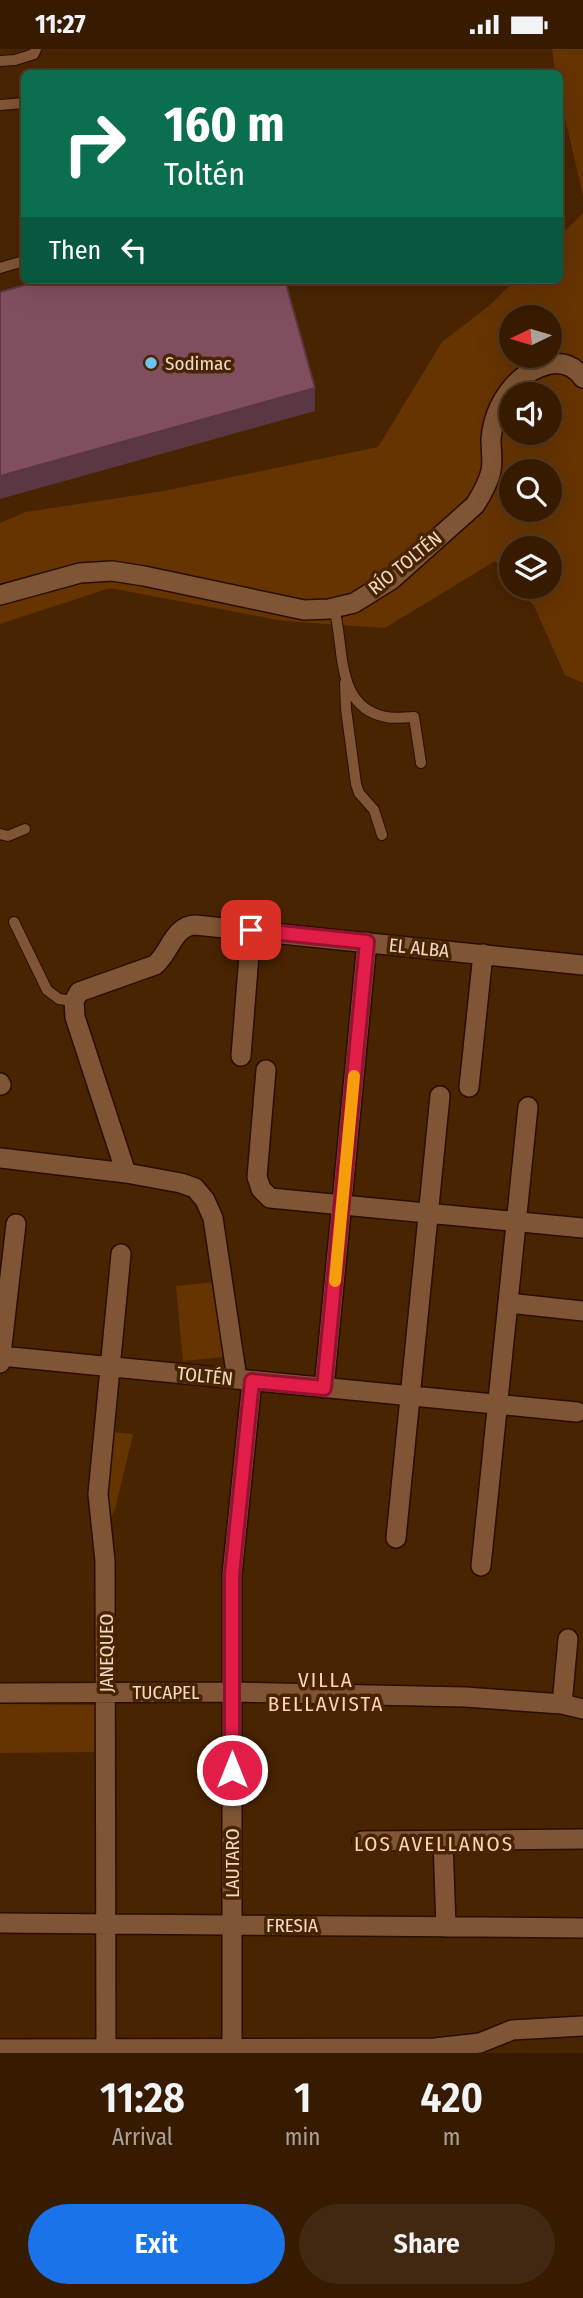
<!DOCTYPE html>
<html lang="en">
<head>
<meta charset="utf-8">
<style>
	:root { --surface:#371b01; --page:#422810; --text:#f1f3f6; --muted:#aaa199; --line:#513923; --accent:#1a73e8 }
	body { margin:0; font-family:"Fira Sans Condensed",sans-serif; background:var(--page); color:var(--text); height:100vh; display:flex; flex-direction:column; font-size:26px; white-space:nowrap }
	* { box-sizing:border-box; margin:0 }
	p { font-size:23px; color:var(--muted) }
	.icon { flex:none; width:38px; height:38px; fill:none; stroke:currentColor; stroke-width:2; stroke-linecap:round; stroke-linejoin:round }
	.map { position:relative; height:2004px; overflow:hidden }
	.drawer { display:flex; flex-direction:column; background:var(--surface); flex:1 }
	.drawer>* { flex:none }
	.banner { position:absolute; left:21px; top:21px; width:542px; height:214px; border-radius:10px; box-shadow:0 7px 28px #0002,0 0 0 2px var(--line); background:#0b6e4f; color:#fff; overflow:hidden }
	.needle { width:46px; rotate:265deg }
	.controls { position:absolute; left:499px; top:256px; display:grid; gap:14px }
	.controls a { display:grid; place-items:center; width:63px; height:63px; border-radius:50%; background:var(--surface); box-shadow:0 7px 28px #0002,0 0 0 2px var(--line); font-size:35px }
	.pin { position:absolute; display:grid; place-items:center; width:60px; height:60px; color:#fff; margin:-30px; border-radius:14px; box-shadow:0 4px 10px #0006 }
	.me { position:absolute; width:77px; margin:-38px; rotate:0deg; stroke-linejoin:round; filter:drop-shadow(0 0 5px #0008) }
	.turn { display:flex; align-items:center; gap:24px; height:147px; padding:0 28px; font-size:32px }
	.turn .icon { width:91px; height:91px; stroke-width:2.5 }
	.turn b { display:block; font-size:49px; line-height:60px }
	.then { display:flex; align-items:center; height:66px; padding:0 28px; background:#0003; gap:14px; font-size:26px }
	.eta { display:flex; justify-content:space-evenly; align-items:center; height:119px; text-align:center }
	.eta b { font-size:42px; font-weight:600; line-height:49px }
	.button { display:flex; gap:14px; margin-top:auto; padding:14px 28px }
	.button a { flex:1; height:80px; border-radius:42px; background:var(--accent); color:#fff; font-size:28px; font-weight:600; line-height:80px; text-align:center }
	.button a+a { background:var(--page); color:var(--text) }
	.status { display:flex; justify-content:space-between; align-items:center; height:49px; padding:0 35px; background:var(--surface); direction:ltr }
	.status svg { height:19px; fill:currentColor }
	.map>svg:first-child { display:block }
</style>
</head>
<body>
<div class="status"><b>11:27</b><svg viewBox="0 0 49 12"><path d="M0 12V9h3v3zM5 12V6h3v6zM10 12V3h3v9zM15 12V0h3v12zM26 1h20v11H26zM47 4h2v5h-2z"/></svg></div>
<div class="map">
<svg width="583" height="2004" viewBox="0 0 583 2004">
	<rect width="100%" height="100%" fill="#492401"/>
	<path fill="#663401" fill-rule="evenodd" d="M552 0H583V146L560 48V24H555Z
		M583 164V634L565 626 534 557 517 537H550V499H511V530L495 512 385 579 283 572 110 539 0 575V474L26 463 164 442 378 398 442 293 489 257 515 231H560V187ZM511 268H550V306H511ZM511 345H550V383H511ZM511 422H550V460H511Z
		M216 1233 223 1308 183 1312 176 1237Z
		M110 1383 133 1385 115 1460 111 1469 105 1470Z
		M0 1655 97 1656V1703L0 1704Z"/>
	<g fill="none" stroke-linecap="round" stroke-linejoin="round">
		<defs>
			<path id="service" d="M0 12 15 11 34 5 36 0
				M0 56 24 54
				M0 219 24 212
				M334 559C345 598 334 658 386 668 395 670 405 668 414 668L421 714
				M345 634 346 660 356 735 359 744 374 761 382 786
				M0 785 8 787 25 780
				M14 873 47 941 59 950 74 952"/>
			<path id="minor" d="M0 546 80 524 112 522 144 527 304 561 329 560 354 554 391 531 475 456C482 445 488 435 491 422 493 412 491 401 491 390 494 356 516 322 551 315 565 313 575 318 583 329
				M241 1007 251 881
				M266 1021 257 1128 261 1140 270 1149 583 1179
				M0 1034 1 1036
				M469 1038 483 905
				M0 1109 126 1124 181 1134 195 1139 205 1151 213 1169 237 1330
				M126 1124 75 968 74 952 79 943 155 916C170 904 173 877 195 876L583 916
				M508 1254 583 1262
				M0 1307 577 1363
				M0 1314 16 1175
				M324 1339 367 893
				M396 1489 440 1047
				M481 1517 528 1058
				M0 1644 232 1643 465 1648 562 1655 583 1660
				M562 1655 568 1590
				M362 1792 583 1790
				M443 1792 446 1878
				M0 1874 583 1879
				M0 2000 435 1999 480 1994 512 1981 583 1977
				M106 2004 105 1512 98 1445 121 1205
				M232 2004V1526L252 1332"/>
		</defs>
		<use href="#service" stroke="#290e00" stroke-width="12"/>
		<use href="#minor" stroke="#290e00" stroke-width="22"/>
		<use href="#service" stroke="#7f5535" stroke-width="10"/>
		<use href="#minor" stroke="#7f5535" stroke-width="19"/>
	</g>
	<path fill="#5a3742" d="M315 339V362L0 450V427Z"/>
	<path fill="#804e5f" stroke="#5a3742" stroke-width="2" d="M43 231H285L315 339 0 427V243Z"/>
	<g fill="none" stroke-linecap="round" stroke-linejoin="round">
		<defs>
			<path id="route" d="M232 1721V1526L252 1332 324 1339 367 893 251 881"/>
		</defs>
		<use href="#route" stroke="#92132f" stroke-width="18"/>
		<use href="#route" stroke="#e11d48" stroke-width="12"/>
		<path stroke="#f59e0b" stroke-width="12" d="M335 1232 354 1027"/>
	</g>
	<circle fill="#70c2f4" stroke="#492401" stroke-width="2.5" cx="151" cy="314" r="7"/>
	<g text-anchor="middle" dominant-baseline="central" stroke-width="7" stroke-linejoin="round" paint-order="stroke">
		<g font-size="19" fill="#f2dac8" stroke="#492401" text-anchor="start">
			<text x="165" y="314">Sodimac</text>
		</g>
		<g font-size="19" fill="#f2dac8" stroke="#492401">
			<text transform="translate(405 514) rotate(-39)">RÍO TOLTÉN</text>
			<text transform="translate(419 899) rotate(6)">EL ALBA</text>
			<text transform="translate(205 1327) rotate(6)">TOLTÉN</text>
			<text transform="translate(106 1604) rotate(-90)">JANEQUEO</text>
			<text x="166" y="1643">TUCAPEL</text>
			<text transform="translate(232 1814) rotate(-90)">LAUTARO</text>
			<text x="292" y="1876">FRESIA</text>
		</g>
		<g font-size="21" letter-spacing="2" fill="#fcd5b9" stroke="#492401">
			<text x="326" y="1631">VILLA<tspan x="326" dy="24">BELLAVISTA</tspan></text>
			<text x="434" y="1795">LOS AVELLANOS</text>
		</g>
	</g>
</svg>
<div class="controls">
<a><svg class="needle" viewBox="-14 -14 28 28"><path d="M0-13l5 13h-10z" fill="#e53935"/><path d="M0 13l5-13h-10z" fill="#aaa199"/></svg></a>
<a><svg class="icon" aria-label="sound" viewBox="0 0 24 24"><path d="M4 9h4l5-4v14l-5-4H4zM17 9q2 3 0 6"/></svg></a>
<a><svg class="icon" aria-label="search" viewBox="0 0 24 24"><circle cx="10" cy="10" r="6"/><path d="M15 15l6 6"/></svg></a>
<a><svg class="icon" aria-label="layers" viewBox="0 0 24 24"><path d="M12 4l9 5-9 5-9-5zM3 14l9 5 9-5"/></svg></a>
</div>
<div class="pin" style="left:251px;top:881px;background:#d93025"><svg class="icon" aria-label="arrive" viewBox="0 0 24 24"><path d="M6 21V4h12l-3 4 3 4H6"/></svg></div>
<svg class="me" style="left:232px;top:1721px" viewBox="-20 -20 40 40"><circle r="17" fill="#e11d48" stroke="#fff" stroke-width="3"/><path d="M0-11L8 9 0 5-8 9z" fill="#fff"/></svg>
<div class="banner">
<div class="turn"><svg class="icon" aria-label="right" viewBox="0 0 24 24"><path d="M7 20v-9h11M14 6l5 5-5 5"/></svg><div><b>160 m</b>Toltén</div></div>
<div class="then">Then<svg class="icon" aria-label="left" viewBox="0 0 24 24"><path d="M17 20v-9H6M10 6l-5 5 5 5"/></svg></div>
</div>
</div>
<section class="drawer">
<div class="eta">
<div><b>11:28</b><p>Arrival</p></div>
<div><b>1</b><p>min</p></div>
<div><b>420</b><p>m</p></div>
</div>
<div class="button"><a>Exit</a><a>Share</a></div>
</section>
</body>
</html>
